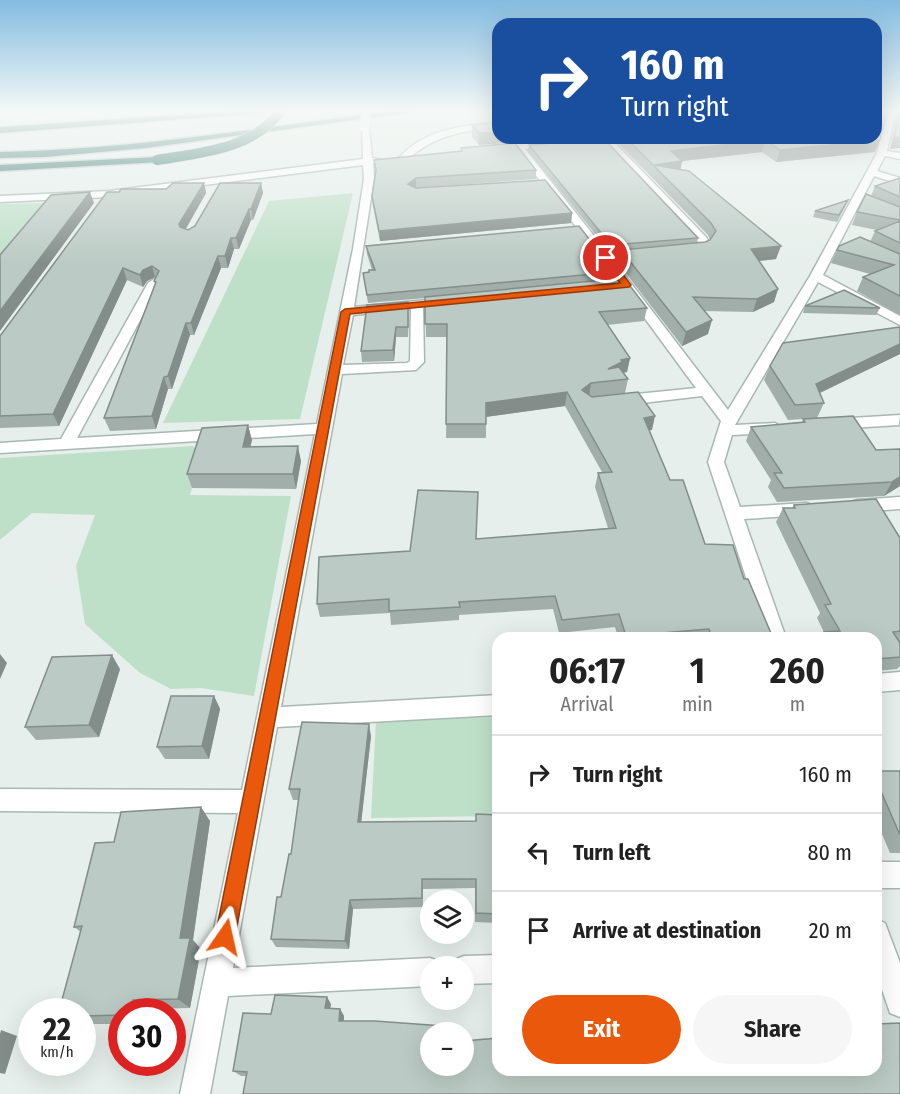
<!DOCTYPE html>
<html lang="en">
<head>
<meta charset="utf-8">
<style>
	:root { --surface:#fff; --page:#f6f6f6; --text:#222; --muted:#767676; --line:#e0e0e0; --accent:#ea580c }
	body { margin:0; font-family:"Fira Sans Condensed",sans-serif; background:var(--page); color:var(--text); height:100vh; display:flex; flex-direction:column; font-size:22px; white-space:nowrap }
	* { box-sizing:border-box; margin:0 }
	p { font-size:20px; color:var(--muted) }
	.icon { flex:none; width:33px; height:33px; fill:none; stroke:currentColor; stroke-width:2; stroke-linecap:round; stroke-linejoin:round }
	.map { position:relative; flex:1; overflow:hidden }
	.sheet { position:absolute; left:492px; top:632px; width:390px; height:444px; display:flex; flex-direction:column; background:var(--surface); border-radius:18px; box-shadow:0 6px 24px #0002 }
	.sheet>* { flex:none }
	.guide { position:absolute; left:492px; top:18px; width:390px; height:126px; border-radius:18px; box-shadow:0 6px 24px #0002; background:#1a4fa0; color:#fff; overflow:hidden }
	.controls { position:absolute; left:420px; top:890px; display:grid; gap:12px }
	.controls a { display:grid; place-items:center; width:54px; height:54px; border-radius:50%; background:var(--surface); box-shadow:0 6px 24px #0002; font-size:30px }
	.speed { position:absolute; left:18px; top:998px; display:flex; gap:12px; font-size:30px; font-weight:700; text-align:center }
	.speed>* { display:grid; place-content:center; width:78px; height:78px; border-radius:50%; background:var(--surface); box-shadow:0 6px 24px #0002; line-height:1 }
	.speed small { font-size:15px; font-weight:400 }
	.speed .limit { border:9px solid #d22; background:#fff; color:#111 }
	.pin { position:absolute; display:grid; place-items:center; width:51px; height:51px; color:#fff; margin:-26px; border:3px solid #fff; border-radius:50%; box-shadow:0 2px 6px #0007 }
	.me { position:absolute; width:66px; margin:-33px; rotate:11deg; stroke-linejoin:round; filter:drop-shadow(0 0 4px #0008) }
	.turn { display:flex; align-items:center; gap:21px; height:126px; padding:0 30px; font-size:27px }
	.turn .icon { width:78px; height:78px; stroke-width:2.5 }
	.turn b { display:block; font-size:42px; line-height:51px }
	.eta { display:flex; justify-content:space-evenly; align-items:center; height:102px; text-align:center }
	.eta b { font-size:36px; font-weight:700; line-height:42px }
	.cta { display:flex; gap:12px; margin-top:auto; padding:12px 30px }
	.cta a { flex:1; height:69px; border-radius:36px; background:var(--accent); color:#fff; font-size:24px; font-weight:700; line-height:69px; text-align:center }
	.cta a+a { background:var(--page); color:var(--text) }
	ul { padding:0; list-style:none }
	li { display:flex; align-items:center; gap:18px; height:78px; padding:0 30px; border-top:2px solid var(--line) }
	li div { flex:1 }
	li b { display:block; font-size:22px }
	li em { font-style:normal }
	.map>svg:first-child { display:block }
</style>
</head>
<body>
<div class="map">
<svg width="900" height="1094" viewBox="0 0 900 1094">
	<rect width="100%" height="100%" fill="#e6efeb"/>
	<path fill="#bfe0c8" d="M353 193 300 419 163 423 269 201Z
		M44 203 0 255V204Z
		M193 446 201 453 191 480 192 488 190 495 291 496 254 696 201 688 171 689 140 673 85 624 76 566 95 515 32 513 0 540V458Z
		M498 717V816L371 818 376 720Z"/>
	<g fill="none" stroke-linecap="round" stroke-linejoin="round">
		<defs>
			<path id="minor" d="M888 110H896L887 151 900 153V159L885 156 877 171 900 178V184L874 176 823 275 900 316V325L818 282 735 425 775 423 783 428 775 433 732 435 724 462 740 507 806 503 812 505 815 509 812 513 806 515 744 519 786 638H766L708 462 721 421 702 396 617 406 612 404 610 401 617 396 696 388 602 260 516 150 494 152 489 149 494 146 556 142V146L553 147 525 149 610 256 728 410 810 276 877 153Z
				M498 121V127C464 131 434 135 408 159L400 157C424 129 464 126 498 121Z
				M362 125 369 127 372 158 382 160 373 163 374 179 354 307 448 298 454 302 448 306 423 308 424 362 416 370 342 374 281 707 498 695V715L277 727 233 968 430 958 440 962 441 966H430V986L228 996 210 1094H180L238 813 0 811V789L242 790 315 434 0 453V443L61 439 148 283 154 279 160 283 77 438 317 424 353 249 364 179 363 165 109 197 0 202V196L109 191 363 159ZM411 309 410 361 407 363 343 365 353 315Z
				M584 138H623L613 141 706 237 711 245 705 252 683 253V249L698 247 699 245 697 240 604 142 581 144 576 141Z
				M900 415 899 425 835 429 827 424 835 419Z
				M900 497V509L857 512 851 510 848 506 851 502 857 500Z
				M900 672V690L876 692V674Z
				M876 862H900V888H876Z
				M876 919 885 923 900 963V1017L890 1013 876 972Z
				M498 955V983L464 984V966H452L454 960 464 956Z"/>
			<path id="highway" d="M253 110H302L0 133V127Z
				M399 110H427L146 148 44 157 0 158V152C134 149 267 127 399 110Z
				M157 157 162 160 160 162 0 171V165Z"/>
		</defs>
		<use href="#minor" stroke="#a8b8b2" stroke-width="3"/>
		<use href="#highway" stroke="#c2cac8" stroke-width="3"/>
		<use href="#minor" fill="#fff" fill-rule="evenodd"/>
		<use href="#highway" fill="#2f6f62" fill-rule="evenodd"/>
		<defs>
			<path id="minor-bridge" d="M365 127 366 110"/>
			<path id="highway-bridge" d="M157 160C200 153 255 149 281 110"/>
		</defs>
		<use href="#minor-bridge" stroke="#a8b8b2" stroke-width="11" stroke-linecap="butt"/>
		<use href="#highway-bridge" stroke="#c2cac8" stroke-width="11" stroke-linecap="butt"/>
		<use href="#minor-bridge" stroke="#fff" stroke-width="10"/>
		<use href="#highway-bridge" stroke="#2f6f62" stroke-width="10"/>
	</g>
	<path fill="#a1aea9" d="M898 110H900V148L890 149Z
		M472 125 517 142 479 145 472 137Z
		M618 138H876L875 152 776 162 762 152 682 161 680 170 776 259 759 261 778 289 774 302 753 312 704 311 708 334 682 346 618 263 620 251 610 252 528 151 529 145 698 238 697 243 705 242 710 240 708 235 617 142Z
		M461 148 536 170V179L415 188 572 213 571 223 380 241 373 206 372 196 461 152Z
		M900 178V315L857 291 863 277 870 274 831 263 839 246 870 242 875 231 877 230 852 225 857 212 871 196 875 186Z
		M204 183 206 193 186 229 188 230 261 183 263 193 253 220H251L239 249H234L228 268H221L194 335H190L172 389H168L156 429 110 431 104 418 155 284 154 281 155 277 147 281 143 287 127 280 59 426 0 428V336L119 192 166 189Z
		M845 207 837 222 813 217 815 211Z
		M366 246 615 272 614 279 647 308 644 321 607 325 630 358 627 372 623 373 628 379 625 393 591 397 652 430H649L670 480 705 544 744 579 773 638H618L615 627 559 633 553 609 459 615V620L391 625 390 613 320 617 317 604 410 551 476 539 608 528 595 487 598 473 602 472 565 406 486 417V438H446L447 337H426L425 298 368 303 363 273H369L372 270 367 254Z
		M805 306 880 308 876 315 803 313Z
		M409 312 408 337H396L394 361 362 362 361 351Z
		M900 327V354L820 393 824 403 817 418 788 420 764 380 770 366Z
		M803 419 876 450 900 449V486L884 496 777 502 768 487 771 480 746 441 751 427 802 422Z
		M252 440 250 446 301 461 296 489 192 488 187 474Z
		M794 505 900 538V666L897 669 876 671V638H820L824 632 817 618 820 613 776 522 783 508H792Z
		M120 669 99 737 36 740 25 727Z
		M214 696 220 709 209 759H165L157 747Z
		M371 736 361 822 475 821 498 815V923L475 922V888L423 889V907L353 909 349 949 276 947 271 939 281 897 291 854 299 800H293L289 789Z
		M876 771H900V854V853H890L876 820Z
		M210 821 193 940 201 949 190 1008 146 1009 122 1011V1024H82L81 932 74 927 114 842Z
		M331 1004 330 1008 340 1009 344 1016V1021L246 1076H241L233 1071 271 1014Z"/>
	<path fill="#838d89" d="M498 132V138H517V142L479 145V133Z
		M900 137V148L890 149 894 138Z
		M765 140 762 152 682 161 680 173 654 166 671 151Z
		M880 140 875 152 776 162 780 150Z
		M416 178V188L409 194 408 184Z
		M204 183 206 193 182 235 179 224Z
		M261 183 263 193 253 220 251 209Z
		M90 192 94 203 0 331V311Z
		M249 209 251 220 239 249 236 238Z
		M572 213 571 223 380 241 379 231Z
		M231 238 234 249 228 268 225 256Z
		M781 246 776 259 747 262 751 249Z
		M218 256 221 268 194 335 191 323Z
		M152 266 155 277 147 281 143 287 140 275 143 270Z
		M123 268 127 280 59 426 53 414Z
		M778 289 774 302 753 312 757 299Z
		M712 320 708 334 682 346 686 332Z
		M186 323 190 335 172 389 168 376Z
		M396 327V337L394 361 393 350Z
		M900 344V354L809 398 816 384Z
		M630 358 627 372 620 373 608 369 621 360Z
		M164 377 168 389 156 429 152 416Z
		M591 383 589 397 582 390Z
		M567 392 565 406 485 417 486 403Z
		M655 416 652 430 641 432 644 418Z
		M248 425 252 440 247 461 243 447Z
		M298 446 301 461 296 489 293 474Z
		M900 477V486L884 496 892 482Z
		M0 654 7 663 0 679Z
		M112 655 120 669 99 737 89 725Z
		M214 696 220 709 209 759 202 746Z
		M369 724 371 736 360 833 358 822Z
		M201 807 210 821 193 940 201 949 190 1008 178 999 180 938Z
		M350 900 353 909 349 949 345 941Z
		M327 997 331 1004 329 1015 325 1008Z
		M133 1000 146 1009V1011H131Z
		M340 1009 344 1016 343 1028 339 1021Z
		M1 1030 17 1036 5 1074 0 1073V1034Z"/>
	<path fill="#bbcac4" stroke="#838d89" stroke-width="1.5" d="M876 110H888L880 140 780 150 765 140 671 151 682 161 654 165 689 171 781 246 751 249 778 289 757 299 693 297 712 320 686 332 621 250 705 242 710 240 716 231 711 223 626 138H876Z
		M900 112V137L894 138Z
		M498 122V132L479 133 472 125Z
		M604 139 698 238 611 245 529 145Z
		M515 143 536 170 416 178 408 184 416 188 545 180 572 213 379 231 372 196 376 170 374 160 462 151 461 148Z
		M900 178V197L875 186Z
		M173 183H204L179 224 180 227 188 230 195 226 220 183H261L251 209H249L236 238H231L225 256H218L191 323H186L168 376 164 377 152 416 104 418 156 282 154 281 159 271 152 266 143 270 140 275 123 268 53 414 0 416V336L107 192H119L121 189H166Z
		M90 192 0 311V255L51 195Z
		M866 194 900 207V220L857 212Z
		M848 200 839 215 815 211Z
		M900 221V243L875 231Z
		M579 226 615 272 367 295 363 273 369 272V270H375L366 246Z
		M860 237 900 254V296L863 277 894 265 837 250 839 246Z
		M624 278 647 308 599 312 630 358 621 360 622 362 608 369 619 367 628 379 591 383 582 390 592 397 638 392 655 416 644 418 670 480H683L705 544 733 545 744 579H748L773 638H712L709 629 626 636 619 614 562 620 555 596 459 602 460 607 389 611V599L317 604 319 557 410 551 418 490 478 492 476 539 616 528 598 473 612 472 567 392 486 403V424H446L447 324H425V297Z
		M844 290 880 308 805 306Z
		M408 302V327H396L393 350 361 351 367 305Z
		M900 327V344L816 384 824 403 795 405 770 366 783 343Z
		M853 416 876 450 900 449V477L892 482 784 488 774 473H782L751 427 805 422 803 419Z
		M248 425 243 447 298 446 293 474H187L202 428Z
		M876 499 900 538V631L893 632 900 643V657L876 659V638H826L824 632 840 631 825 605 831 604 783 508H795L794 505Z
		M112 655 89 725 25 727 52 657Z
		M171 696H214L202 746 157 747Z
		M302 722 369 724 358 822 476 821V814L498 815V914L476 913V879H422V898L350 900 345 941 271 939 277 897H281L289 854H291L300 789H289Z
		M876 771H900V835L876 780Z
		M201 807 180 938H190L178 999 133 1000 131 1011H122V1015L82 1016V1011H59L82 926 74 927 95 843 114 842 121 812Z
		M275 995 327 997 325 1008 340 1009 339 1021H375L457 1027V1032H430V1065H464V1041L498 1038V1070H876V1024L900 1023V1094H243L247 1072 233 1071 243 1013 271 1014Z"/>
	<linearGradient id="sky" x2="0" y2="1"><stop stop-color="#84bce0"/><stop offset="0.42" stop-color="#f4f8f6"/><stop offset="1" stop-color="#f4f8f6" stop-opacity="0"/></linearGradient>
	<rect width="900" height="264" fill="url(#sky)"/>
	<path fill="#ea580c" stroke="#983908" stroke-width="1.5" d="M603 256H609L631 285 629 287 350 314 235 937 232 944 225 947 218 944 215 937 341 312 345 309 620 283 602 258Z"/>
</svg>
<div class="controls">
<a><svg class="icon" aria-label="layers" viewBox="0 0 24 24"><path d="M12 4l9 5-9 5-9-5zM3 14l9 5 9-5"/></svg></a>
<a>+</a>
<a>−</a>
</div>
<div class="speed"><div>22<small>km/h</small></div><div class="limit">30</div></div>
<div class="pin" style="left:606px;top:258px;background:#d93025"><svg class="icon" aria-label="arrive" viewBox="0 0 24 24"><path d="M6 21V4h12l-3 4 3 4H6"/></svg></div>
<svg class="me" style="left:225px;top:937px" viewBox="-20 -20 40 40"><path d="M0-17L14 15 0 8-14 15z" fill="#ea580c" stroke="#fff" stroke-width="4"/></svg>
<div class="guide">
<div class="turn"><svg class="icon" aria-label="right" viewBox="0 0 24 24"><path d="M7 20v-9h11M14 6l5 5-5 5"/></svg><div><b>160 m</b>Turn right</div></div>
</div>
<section class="sheet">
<div class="eta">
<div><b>06:17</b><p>Arrival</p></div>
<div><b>1</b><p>min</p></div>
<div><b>260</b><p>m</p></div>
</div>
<ul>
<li><svg class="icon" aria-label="right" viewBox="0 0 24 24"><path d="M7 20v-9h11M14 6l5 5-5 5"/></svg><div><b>Turn right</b></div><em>160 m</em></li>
<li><svg class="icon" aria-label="left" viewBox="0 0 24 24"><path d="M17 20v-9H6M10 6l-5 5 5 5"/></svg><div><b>Turn left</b></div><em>80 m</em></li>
<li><svg class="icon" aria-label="arrive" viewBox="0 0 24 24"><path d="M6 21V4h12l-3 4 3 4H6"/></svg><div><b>Arrive at destination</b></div><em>20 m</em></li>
</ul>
<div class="cta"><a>Exit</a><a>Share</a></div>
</section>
</div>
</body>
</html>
